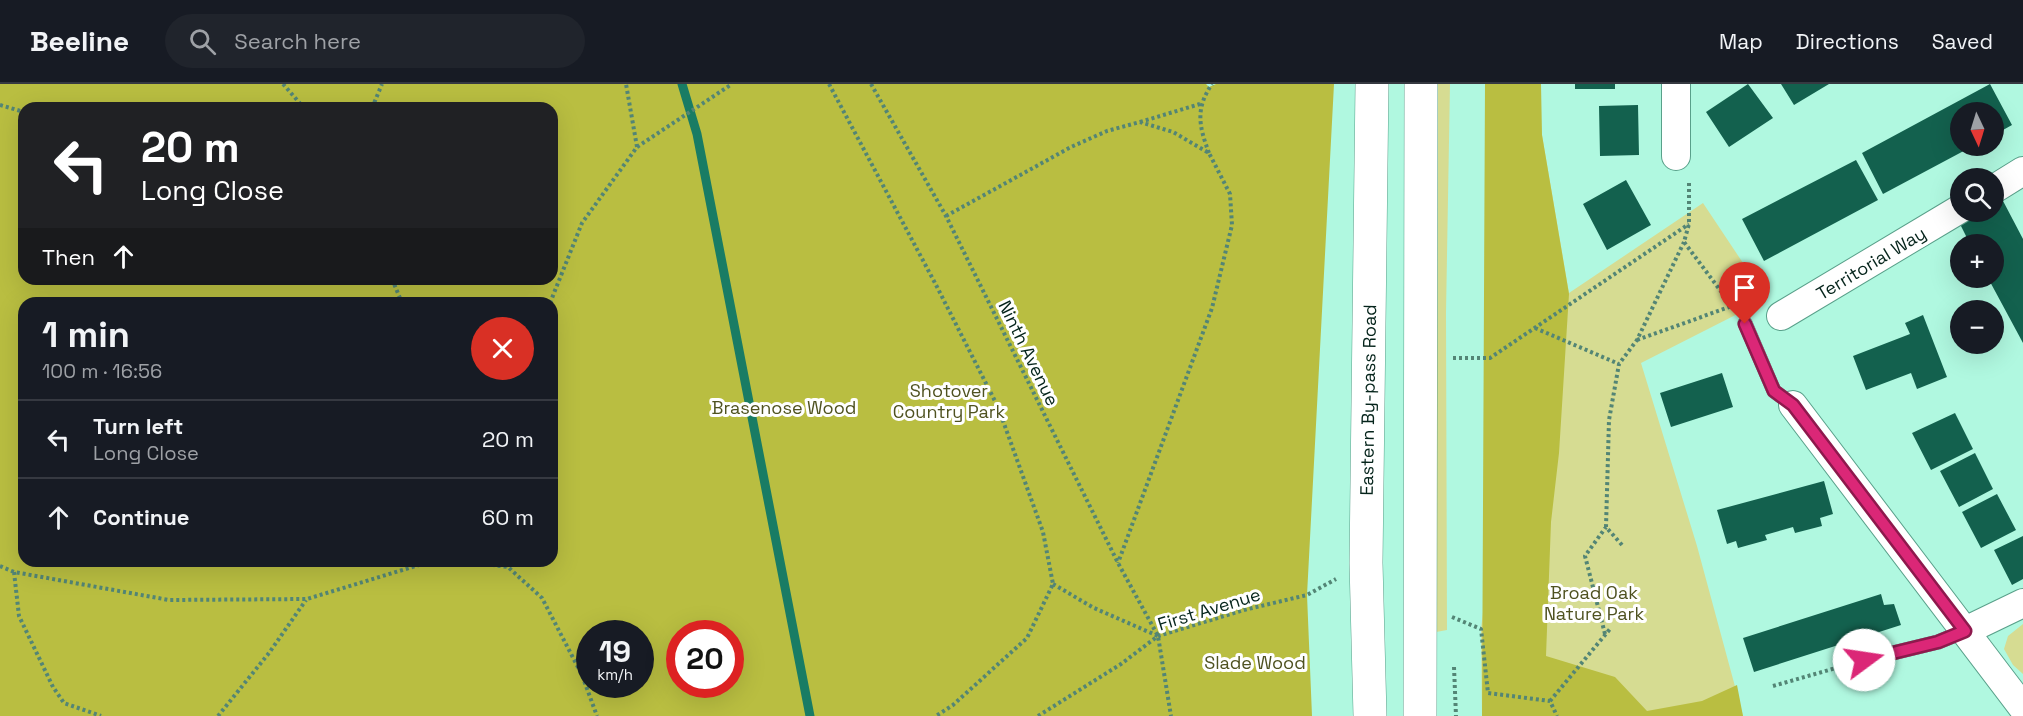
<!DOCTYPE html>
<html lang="en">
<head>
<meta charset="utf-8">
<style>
	:root { --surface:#171b24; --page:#20242c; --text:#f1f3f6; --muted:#9ea1a6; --line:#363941 }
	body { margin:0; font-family:"Space Grotesk",sans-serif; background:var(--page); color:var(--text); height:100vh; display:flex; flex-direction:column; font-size:22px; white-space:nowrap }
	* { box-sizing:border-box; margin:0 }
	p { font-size:20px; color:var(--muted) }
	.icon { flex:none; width:33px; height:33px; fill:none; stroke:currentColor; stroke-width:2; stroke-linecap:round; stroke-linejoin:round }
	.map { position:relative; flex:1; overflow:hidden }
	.side { position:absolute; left:18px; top:213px; width:540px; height:270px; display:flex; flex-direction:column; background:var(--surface); border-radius:18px; box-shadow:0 6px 24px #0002 }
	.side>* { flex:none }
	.top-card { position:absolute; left:18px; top:18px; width:540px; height:183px; border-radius:18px; box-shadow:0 6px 24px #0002; background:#202124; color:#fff; overflow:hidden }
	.needle { width:39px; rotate:176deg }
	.controls { position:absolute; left:1950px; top:18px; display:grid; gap:12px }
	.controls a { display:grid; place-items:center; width:54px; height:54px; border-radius:50%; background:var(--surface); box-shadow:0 6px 24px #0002; font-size:30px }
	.speed { position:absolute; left:576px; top:536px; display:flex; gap:12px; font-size:30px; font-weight:700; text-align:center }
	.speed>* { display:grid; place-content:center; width:78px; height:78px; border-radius:50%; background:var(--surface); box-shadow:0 6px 24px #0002; line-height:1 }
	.speed small { font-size:15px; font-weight:400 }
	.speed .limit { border:9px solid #d22; background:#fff; color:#111 }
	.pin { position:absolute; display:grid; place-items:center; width:51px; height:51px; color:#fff; margin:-62px -26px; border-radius:50% 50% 50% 0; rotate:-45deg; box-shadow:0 0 6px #0007 }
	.pin .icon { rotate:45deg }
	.me { position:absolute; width:66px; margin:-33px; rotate:76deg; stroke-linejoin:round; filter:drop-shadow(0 0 4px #0008) }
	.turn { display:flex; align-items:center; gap:21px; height:126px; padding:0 24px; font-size:27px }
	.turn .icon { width:78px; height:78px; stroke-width:2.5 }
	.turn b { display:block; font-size:42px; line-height:51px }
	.then { display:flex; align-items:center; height:57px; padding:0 24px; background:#0003; gap:12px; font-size:22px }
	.round { display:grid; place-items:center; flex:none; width:63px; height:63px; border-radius:32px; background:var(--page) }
	.overview { display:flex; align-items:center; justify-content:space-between; height:102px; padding:0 24px }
	h1 { font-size:36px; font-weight:800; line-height:45px }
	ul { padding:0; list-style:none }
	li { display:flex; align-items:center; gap:18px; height:78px; padding:0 24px; border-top:2px solid var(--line) }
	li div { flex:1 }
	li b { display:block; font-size:22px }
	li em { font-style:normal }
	header { display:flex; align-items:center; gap:36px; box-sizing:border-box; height:84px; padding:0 30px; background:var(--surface); border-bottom:2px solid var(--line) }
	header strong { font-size:28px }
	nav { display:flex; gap:33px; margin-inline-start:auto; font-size:21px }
	.search { width:420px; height:54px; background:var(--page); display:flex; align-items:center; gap:15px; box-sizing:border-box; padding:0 21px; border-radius:33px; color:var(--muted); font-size:22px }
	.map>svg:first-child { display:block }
</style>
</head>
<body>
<header>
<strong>Beeline</strong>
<div class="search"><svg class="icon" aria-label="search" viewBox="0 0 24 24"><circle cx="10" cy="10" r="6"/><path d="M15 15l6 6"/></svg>Search here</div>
<nav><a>Map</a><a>Directions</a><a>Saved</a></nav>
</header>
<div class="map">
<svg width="2023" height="632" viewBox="0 0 2023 632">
	<rect width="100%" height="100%" fill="#b0f8e0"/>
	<path fill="#d6dc92" d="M1438 0H1450L1446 229 1447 546 1436 548Z
		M1542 51 1569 209 1703 119 1767 215 1641 279 1697 462 1743 632H1482L1481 545Z
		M2023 540V590L2013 581 2004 565 2008 552Z"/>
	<path fill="#b9be41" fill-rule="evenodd" d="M0 0H1206L1209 3 1216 0H1334L1307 511 1312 632H0ZM24 24H552V195H24ZM24 219H552V477H24ZM590 549H640V600H590ZM680 549H730V600H680Z
		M1485 0H1541L1542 51 1569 210 1559 369 1551 438 1546 572 1615 593 1647 627 1702 617 1737 601 1743 632H1482Z"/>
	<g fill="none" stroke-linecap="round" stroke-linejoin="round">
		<path stroke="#197c64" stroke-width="9" d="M682 0 697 50 810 632"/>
	</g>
	<path fill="#13614e" d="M1575 0H1615V5H1575Z
		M1748 0 1773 34 1729 63 1706 28Z
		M1781 0H1829L1794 21Z
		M1990 0 2012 41 1994 51V28H1960V62H1973L1883 110 1862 69Z
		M1638 21 1639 71 1600 72 1599 22Z
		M1856 76 1878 116 1764 177 1742 135Z
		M1626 96 1651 141 1607 166 1583 120Z
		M2002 115 2023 155V259L1988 194H1994V160H1970L1959 138 1979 128H1994V120Z
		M1923 231 1947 293 1917 305 1911 289 1866 306 1853 272 1910 250 1905 239Z
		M1722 289 1733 323 1671 343 1660 309Z
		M1955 329 1973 365 1931 386 1912 349Z
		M1975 369 1993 405 1959 423 1940 387Z
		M1824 397 1833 430 1820 434 1822 442 1795 449 1793 443 1765 451 1767 456 1738 464 1736 457 1727 460 1717 426Z
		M1997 410 2016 446 1981 464 1962 428Z
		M2023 452V495L2012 501 1994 466Z
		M1881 510 1884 521 1894 520 1901 541 1754 588 1743 554Z"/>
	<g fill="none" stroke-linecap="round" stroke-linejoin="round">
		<defs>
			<path id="lane" d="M1745 239 1774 307 1793 321
				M1864 576 1938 558 1965 547"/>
			<path id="street" d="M1676 72V0
				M1994 105 2023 87
				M1781 232 1960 125
				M1793 321 2023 624
				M1965 547 2023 519"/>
			<path id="highway" d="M1370 632 1366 479 1372 0
				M1420 632 1421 0"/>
		</defs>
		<use href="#lane" stroke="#59a08a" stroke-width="15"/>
		<use href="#street" stroke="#59a08a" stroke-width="30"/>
		<use href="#highway" stroke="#59a08a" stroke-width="34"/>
		<path stroke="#538575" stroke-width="4" stroke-dasharray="3 3" stroke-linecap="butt" d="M283 0 304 24
			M829 0 935 199 998 323 1043 448 1053 500 1027 554 953 621 936 632
			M871 0 946 132 1118 479 1158 552 1171 632
			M0 21 24 28
			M372 24 382 0
			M1140 38 1200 20
			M637 63 732 0
			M1209 69C1199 42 1195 25 1212 0
			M1689 99V140L1684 158 1732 222
			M946 132 1071 63 1107 47 1140 38 1173 48 1209 69 1230 110 1232 141 1212 224 1118 479
			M392 195 402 219
			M550 219 582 139 637 63 626 0
			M1535 244 1619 280
			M1637 256 1732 222
			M1453 274H1490L1689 140
			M1622 461 1606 443 1609 336 1619 280 1637 256 1684 158
			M462 477 508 483 542 514 582 591 597 632
			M506 477 508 483
			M0 482 14 488 169 516 307 515 432 477
			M14 488 19 532 53 603 64 619 101 632
			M1053 500 1094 524 1158 552
			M1452 533 1481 545 1488 609 1550 617 1557 632
			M1605 550 1585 472 1606 443
			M1454 583 1456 632
			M1773 602 1843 582
			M1550 617 1610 545
			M218 632 269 569 306 516
			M1038 632 1121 580 1158 552 1244 526 1307 511 1336 495"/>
		<use href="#lane" stroke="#fff" stroke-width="14"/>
		<use href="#street" stroke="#fff" stroke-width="28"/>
		<use href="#highway" stroke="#fff" stroke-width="33"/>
	</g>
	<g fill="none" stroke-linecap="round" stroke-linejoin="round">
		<defs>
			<path id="route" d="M1745 240 1774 307 1793 321 1965 547 1938 558 1864 576"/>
		</defs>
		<use href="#route" stroke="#8e194d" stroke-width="15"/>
		<use href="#route" stroke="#db2777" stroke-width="10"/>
	</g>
	<g text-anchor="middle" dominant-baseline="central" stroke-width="6" stroke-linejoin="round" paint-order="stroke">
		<g font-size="18" fill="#05241b" stroke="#fff">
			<text transform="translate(1871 179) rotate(-31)">Territorial Way</text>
			<text transform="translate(1029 269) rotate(64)">Ninth Avenue</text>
			<text transform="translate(1368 316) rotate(-89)">Eastern By-pass Road</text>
			<text transform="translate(1209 525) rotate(-17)">First Avenue</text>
		</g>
		<g font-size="18" fill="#4f5220" stroke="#fff">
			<text x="949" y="306">Shotover<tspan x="949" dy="21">Country Park</tspan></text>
			<text x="784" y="323">Brasenose Wood</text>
			<text x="1594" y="508">Broad Oak<tspan x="1594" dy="21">Nature Park</tspan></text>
			<text x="1255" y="578">Slade Wood</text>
		</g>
	</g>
</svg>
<div class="controls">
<a><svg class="needle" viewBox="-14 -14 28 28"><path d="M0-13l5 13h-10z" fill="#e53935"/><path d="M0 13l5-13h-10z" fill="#9ea1a6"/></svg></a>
<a><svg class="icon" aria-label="search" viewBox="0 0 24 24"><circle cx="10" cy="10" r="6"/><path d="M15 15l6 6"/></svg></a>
<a>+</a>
<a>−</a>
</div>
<div class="speed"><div>19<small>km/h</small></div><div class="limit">20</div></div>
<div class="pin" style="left:1745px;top:240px;background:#d93025"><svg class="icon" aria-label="arrive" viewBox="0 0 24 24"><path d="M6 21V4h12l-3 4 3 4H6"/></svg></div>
<svg class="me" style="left:1864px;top:576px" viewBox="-20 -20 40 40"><circle r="19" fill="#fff"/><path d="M0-13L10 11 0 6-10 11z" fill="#db2777"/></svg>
<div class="top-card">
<div class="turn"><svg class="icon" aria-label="left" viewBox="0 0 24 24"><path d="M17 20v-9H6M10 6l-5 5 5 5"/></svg><div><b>20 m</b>Long Close</div></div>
<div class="then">Then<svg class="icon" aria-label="ahead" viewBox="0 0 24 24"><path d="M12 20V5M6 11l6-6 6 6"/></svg></div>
</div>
<section class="side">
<div class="overview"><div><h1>1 min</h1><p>100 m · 16:56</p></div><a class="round" style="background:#d93025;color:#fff"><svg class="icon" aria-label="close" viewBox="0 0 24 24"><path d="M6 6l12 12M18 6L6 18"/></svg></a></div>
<ul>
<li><svg class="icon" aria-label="left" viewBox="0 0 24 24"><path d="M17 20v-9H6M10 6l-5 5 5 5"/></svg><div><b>Turn left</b><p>Long Close</p></div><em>20 m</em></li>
<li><svg class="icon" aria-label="ahead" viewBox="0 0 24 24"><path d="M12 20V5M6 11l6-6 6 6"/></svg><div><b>Continue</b></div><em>60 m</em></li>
</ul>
</section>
</div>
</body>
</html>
